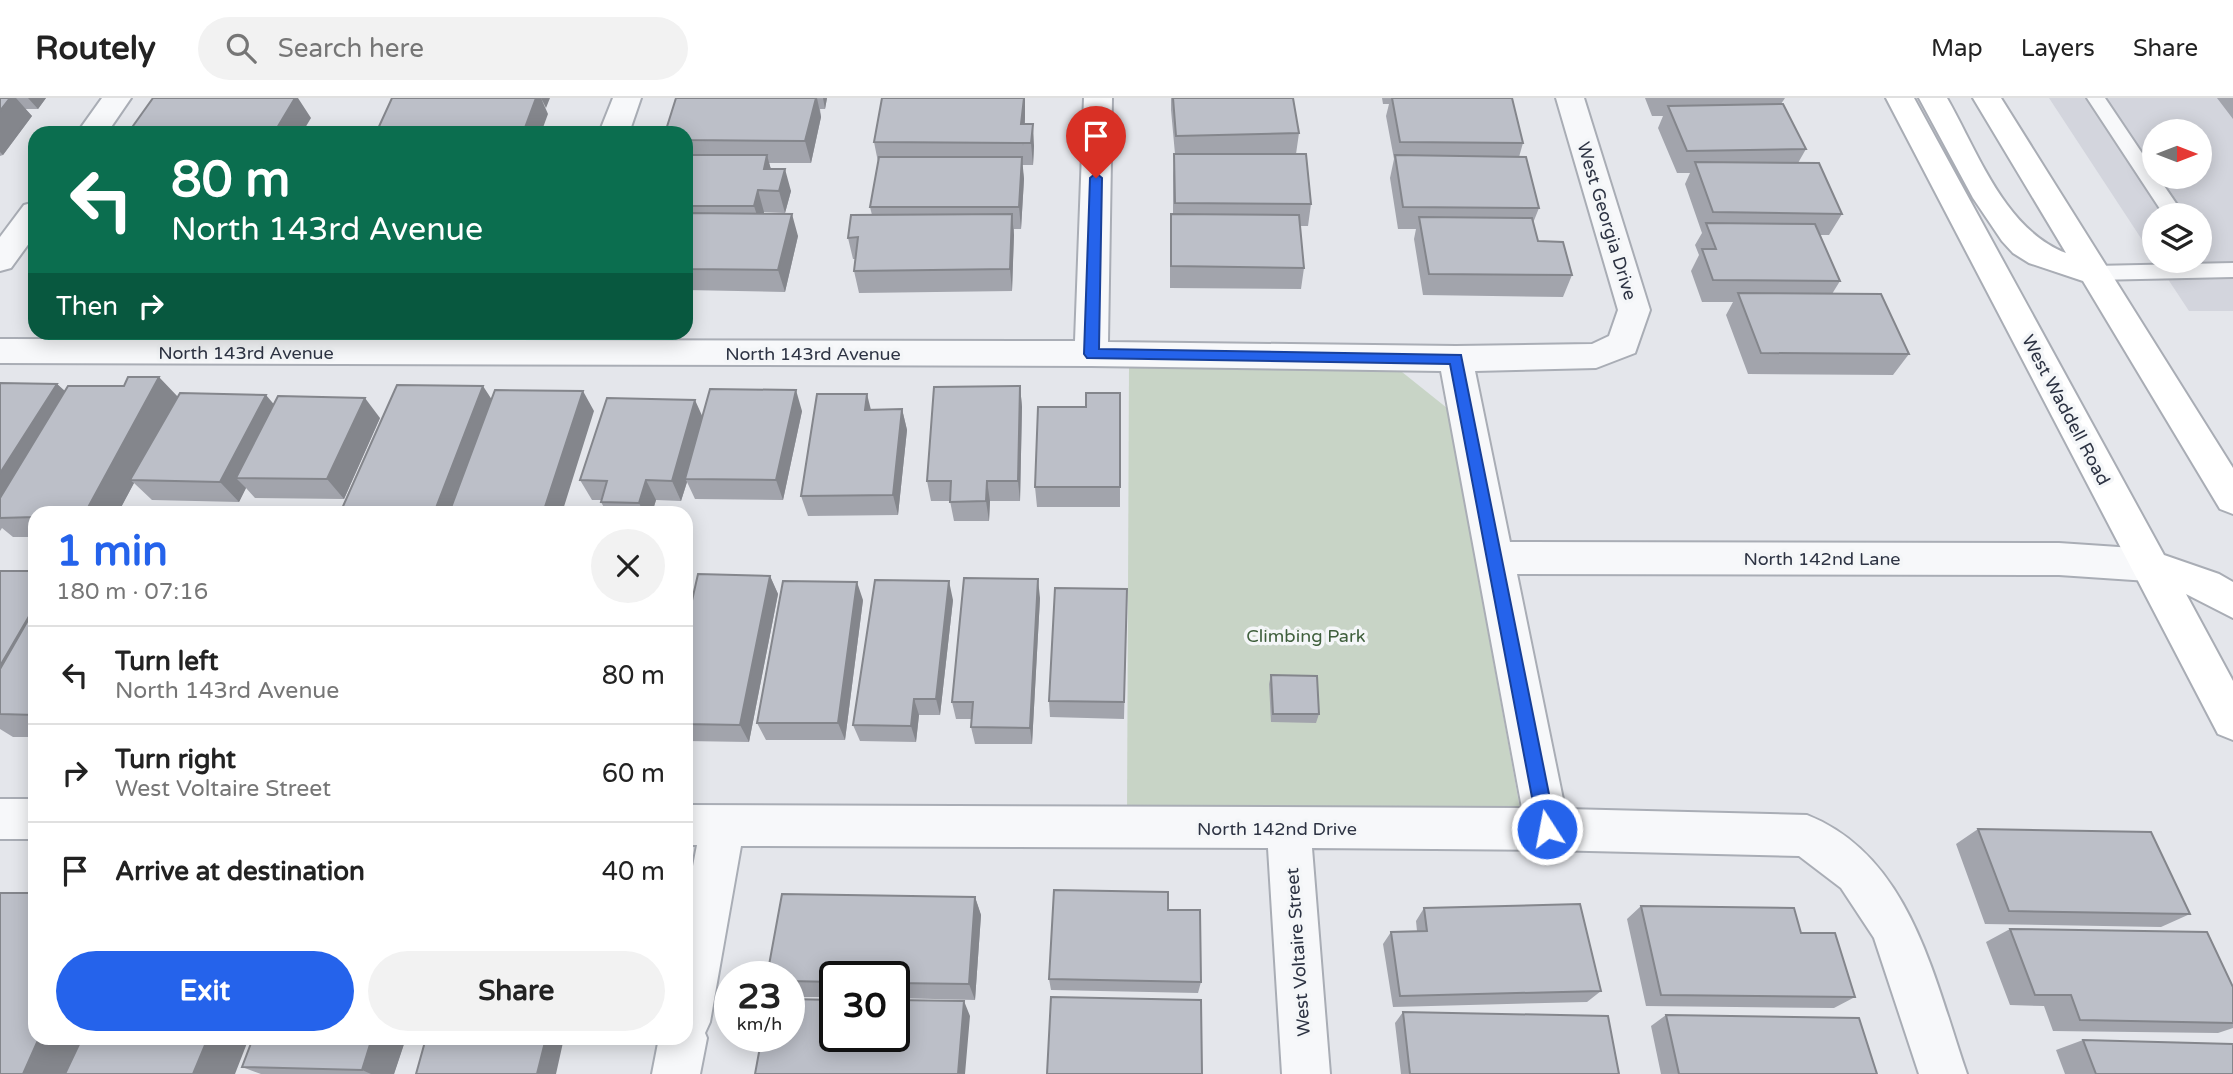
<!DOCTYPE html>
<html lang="en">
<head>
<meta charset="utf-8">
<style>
	:root { --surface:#fff; --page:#f2f2f2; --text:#222; --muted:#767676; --line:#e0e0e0; --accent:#2563eb }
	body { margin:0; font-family:"Varela Round",sans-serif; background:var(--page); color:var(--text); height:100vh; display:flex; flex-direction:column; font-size:26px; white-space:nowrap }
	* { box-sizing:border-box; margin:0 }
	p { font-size:23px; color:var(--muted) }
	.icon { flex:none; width:38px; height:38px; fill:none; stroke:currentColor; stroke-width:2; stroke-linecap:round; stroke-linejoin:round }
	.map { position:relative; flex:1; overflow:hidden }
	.details { position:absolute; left:28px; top:408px; width:665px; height:539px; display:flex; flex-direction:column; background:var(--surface); border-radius:21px; box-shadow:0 4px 18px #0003 }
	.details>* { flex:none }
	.top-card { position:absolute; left:28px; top:28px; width:665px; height:214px; border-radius:21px; box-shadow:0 4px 18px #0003; background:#0b6e4f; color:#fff; overflow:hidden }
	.needle { width:46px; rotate:90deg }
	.controls { position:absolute; left:2142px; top:21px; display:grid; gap:14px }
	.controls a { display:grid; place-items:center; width:70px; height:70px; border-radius:50%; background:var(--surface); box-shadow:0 4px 18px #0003; font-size:35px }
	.speed { position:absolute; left:714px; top:863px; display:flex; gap:14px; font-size:35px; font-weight:700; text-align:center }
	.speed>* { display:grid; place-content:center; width:91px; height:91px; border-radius:50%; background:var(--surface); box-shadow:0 4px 18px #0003; line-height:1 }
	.speed small { font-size:18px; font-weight:400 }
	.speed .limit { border:4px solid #111; border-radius:10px; background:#fff; color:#111 }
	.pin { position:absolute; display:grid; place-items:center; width:60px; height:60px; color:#fff; margin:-72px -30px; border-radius:50% 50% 50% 0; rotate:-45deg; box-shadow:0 0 7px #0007 }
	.pin .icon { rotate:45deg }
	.me { position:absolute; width:77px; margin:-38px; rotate:349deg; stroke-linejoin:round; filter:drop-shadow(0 0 5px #0008) }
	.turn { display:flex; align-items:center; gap:24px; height:147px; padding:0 28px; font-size:32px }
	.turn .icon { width:91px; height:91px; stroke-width:2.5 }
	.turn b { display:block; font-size:49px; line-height:60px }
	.then { display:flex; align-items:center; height:66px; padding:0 28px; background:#0003; gap:14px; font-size:26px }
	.round { display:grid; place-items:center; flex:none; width:74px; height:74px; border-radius:37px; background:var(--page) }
	.headline { display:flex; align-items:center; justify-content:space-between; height:119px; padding:0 28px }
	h1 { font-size:42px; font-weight:700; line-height:52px; color:var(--accent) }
	.action { display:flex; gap:14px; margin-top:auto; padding:14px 28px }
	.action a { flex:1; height:80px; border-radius:42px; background:var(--accent); color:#fff; font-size:28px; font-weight:700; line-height:80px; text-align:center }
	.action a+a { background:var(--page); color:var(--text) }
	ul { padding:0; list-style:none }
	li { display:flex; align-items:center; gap:21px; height:98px; padding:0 28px; border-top:2px solid var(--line) }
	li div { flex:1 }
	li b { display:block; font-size:26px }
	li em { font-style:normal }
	header { display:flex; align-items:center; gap:42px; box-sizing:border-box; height:98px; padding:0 35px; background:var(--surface); border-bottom:2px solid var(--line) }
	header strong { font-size:33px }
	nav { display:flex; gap:38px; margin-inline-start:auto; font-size:24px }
	.search { width:490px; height:63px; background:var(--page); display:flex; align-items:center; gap:18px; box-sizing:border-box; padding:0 24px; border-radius:38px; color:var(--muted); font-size:26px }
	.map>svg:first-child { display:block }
</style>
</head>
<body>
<header>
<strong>Routely</strong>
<div class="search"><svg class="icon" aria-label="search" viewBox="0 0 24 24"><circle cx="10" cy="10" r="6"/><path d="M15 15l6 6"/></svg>Search here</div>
<nav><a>Map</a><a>Layers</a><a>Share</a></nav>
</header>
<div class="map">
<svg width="2233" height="976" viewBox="0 0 2233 976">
	<rect width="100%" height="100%" fill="#e4e6eb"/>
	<path fill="#d3d5dd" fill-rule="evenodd" d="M2049 0H2233V213H2189L2156 163H2200V117H2154V160ZM2154 33H2200V79H2154Z"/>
	<path fill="#c8d4c6" d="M1129 268 1397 270 1447 310 1521 716 1127 717Z"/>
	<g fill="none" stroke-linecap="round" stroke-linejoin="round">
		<defs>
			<path id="lane" d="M2087 0H2105L2154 73V79H2158L2184 117H2164Z
				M2233 165V179L2094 182 2087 180 2084 175 2087 170 2094 168Z"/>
			<path id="street" d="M102 0H131L107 35H77Z
				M613 0H641L629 35H599Z
				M1084 0H1112L1108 244 1456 248 1592 246 1609 238 1618 212 1556 0H1584L1650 212 1635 255 1596 270 1475 273 1510 444 2059 445 2148 451 2161 456 2167 467 2161 478 2148 483 2059 477 1517 476 1565 711 1807 717C1911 758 1934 881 1967 976H1919L1874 840 1841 790 1799 758 1547 752 1312 750 1330 976H1282L1268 750 741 748 710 924 705 935 707 940 700 976H652L659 940H686V805L697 747H686V707L1522 710 1441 273 1091 268 0 265V241L1075 243Z
				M35 104V137L11 170 0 173V139L24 107Z
				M0 701H35V741H0Z"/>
			<path id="secondary" d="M1886 0H1914L2164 457 2219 476 2233 484V520L2186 496 2233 583V642L2218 636Z
				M1919 0H1947C1978 54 2004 131 2066 155L1973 0H2001L2233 370V416L2220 411 2083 183 2029 165 2013 155 2002 143 1973 100Z"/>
		</defs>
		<use href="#lane" stroke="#a9adb5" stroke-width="4"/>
		<use href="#street" stroke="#a9adb5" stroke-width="4"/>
		<use href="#secondary" stroke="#a9adb5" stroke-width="4"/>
		<use href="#lane" fill="#f7f8fa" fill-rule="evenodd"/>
		<use href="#street" fill="#f7f8fa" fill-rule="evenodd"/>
		<use href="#secondary" fill="#fff" fill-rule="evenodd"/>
	</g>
	<path fill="#a2a4ac" d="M0 0H46L38 11H25L32 18 3 57 0 58Z
		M676 0H827L825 11H820L821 19 811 65H769L771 71 791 93 785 115 764 114V116L798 138 785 194 686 192V35Z
		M1171 0H1293L1299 35 1296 56 1311 106 1308 128H1300L1304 170 1301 191 1170 190V137L1171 116H1173V78L1174 56H1175L1171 12Z
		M1382 0H1512L1523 45 1519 59 1539 110 1533 125 1538 143 1572 177 1563 199 1423 197 1414 141 1416 131H1398L1390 80 1394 61 1386 18 1389 6H1383Z
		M1645 0H1785L1781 6 1806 51 1798 65 1842 116 1829 137H1820L1840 183 1832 196 1909 256 1893 277 1748 276 1726 217 1733 204H1702L1691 173 1699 157 1695 147 1702 135 1685 86 1690 75H1677L1658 30 1663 18H1652Z
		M2217 0H2233V21Z
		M1025 8V26L1034 48 1033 67H1022L1024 81 1021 131H1014L1012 193 859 195 854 173 855 161H853L848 140 872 117 870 109 878 64 874 44Z
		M0 285 57 286 65 293 178 299 274 306 380 320 344 401 255 400 246 390 239 404 152 402 134 385 118 415H35V439H13L2 430 0 433Z
		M1020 288 1022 309 1020 403H990L989 423H954L950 403H931L927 383Z
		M1120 295V409H1037L1035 389 1086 309Z
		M902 311 907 332 898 417 808 418 801 398 871 312Z
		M802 313 783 402 695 401 687 384 681 403 656 402 652 415H607L601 404V402H592L580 382 702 319Z
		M0 473H35V639H13L0 631Z
		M770 478 778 496 749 644 686 643V529Z
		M1127 491 1124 621 1050 619 1049 603Z
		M1040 500 1032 646H975L971 629 972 621H956L952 604Z
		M863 502 845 642H766L757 625Z
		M953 502 940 617H919L916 644 860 643 853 627Z
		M1271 577 1319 616 1316 625 1271 624 1269 586Z
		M1978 731 2190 816 2161 829 1985 826 1956 746Z
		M975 799 981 817 975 902 894 900V878H835V899H789V878Z
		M1641 808 1801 835 1855 899 1834 910 1646 908 1627 821Z
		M1424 810 1601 893 1587 904 1393 909 1383 846 1391 834 1417 833 1416 823Z
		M1168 812 1201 884 1198 895 1051 892 1049 881Z
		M2010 831 2233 889V930L2218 935 2053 933 2044 908 2010 907 1986 844Z
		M1403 914 1619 976H1401L1395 925Z
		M1666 917 1877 976H1661L1651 928Z
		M406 940 394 976H261L242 969Z
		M2083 942 2233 976H2065L2056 952Z"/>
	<path fill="#84868c" d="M10 0H16L32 18 3 57 0 54V13Z
		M28 0H46L38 11Z
		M295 0H298L311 20 302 35H274Z
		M536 0H541L548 16 541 35H523Z
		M541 0H550L546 10Z
		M816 0H817L821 19 811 65 805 43Z
		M823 0H827L825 11Z
		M1023 0H1025V20L1023 48 1021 26Z
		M1033 26 1034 48 1033 67 1031 45Z
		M767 57 773 79 764 71Z
		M1022 59 1024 81 1021 131 1019 109Z
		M785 71 791 93 785 115 779 93Z
		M758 92 764 114 761 130 754 108Z
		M792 116 798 138 785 194 778 172Z
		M1012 116 1014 137 1012 193 1010 171Z
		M159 279 179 300 130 382 134 385 118 415H85Z
		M57 286 79 306 0 420V375Z
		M483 288 496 308 456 415H434Z
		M1020 288 1022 309 1020 403 1018 383Z
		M796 292 802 313 783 402 776 382Z
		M583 293 594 313 562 415H543Z
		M867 296 872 316 865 312Z
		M266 297 283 317 236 380 246 390 239 404 220 384Z
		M365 300 380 320 344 401 327 381Z
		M695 302 704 322 685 381 687 384 681 403 672 383Z
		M902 311 907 332 898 417 893 397Z
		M646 382 656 402 652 415H644L639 405Z
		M987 383 990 403 989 423 986 403Z
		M770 478 778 496 749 644 740 627Z
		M1038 481 1040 500 1032 646 1030 630Z
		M949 483 953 502 940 617 936 601Z
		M857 484 863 502 845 642 838 625Z
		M686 497 689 502 686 514Z
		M914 601 919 617 916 644 911 628Z
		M975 799 981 817 975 902 969 886Z
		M964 903 970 918 965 976H958Z
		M39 940H87L71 976H23Z
		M208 940H249L235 976H193Z
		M372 940H406L394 976H371L362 972Z
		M546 940H564L556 976H537Z"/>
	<path fill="#bcbfc8" stroke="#84868c" stroke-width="2" d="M0 0H10L0 13Z
		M153 0H295L274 35H128Z
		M392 0H536L523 35H376Z
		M676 0H816L805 43 686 42V35H665Z
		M882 0H1024L1021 26H1033L1031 45 874 44Z
		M1173 0H1293L1299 35 1176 38Z
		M1392 0H1512L1523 45 1400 44Z
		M1783 6 1806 51 1687 53 1668 8Z
		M1174 56H1306L1311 106 1175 105Z
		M686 57H767L764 71H785L779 93 758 92 754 108H686Z
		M1395 57 1526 59 1539 110 1403 109Z
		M879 59H1022L1019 109H870Z
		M1695 64 1819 65 1842 116 1713 114Z
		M686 115 792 116 778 172 686 171Z
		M1012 116 1010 171 854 173 858 139 848 140 851 117Z
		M1171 116 1299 117 1304 170 1171 168Z
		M1419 119 1532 120 1538 143 1563 144 1572 177 1429 176Z
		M1706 125 1815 126 1840 183 1713 182 1702 151H1716Z
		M1738 195 1881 196 1909 256 1761 255Z
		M128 279H159L85 415H35V419L0 420V400L68 288H124Z
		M0 285 57 286 0 375Z
		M397 287 483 288 434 415H340Z
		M1020 288 1018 383H987L986 403 950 404 951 383H927L934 289Z
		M710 291 796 292 776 382 685 381Z
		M495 292 583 293 543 415H449Z
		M180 295 266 297 220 384 130 382Z
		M1086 295H1120V389H1035L1038 309H1086Z
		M817 296H867L865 312 902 311 893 397 801 398Z
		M278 298 365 300 327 381 236 380Z
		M607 300 695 302 672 383 646 382 639 405 601 404 607 383 580 382Z
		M0 473H35V508L0 568Z
		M698 476 770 478 740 627 686 626V529Z
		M964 480 1038 481 1030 630 971 629 973 604H952Z
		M875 482 949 483 936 601H914L911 628 853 627Z
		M783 483 857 484 838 625H757Z
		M1055 490 1127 491 1124 604 1049 603Z
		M35 510V617L0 616V571Z
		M1271 577 1317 578 1319 616H1273Z
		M1978 731 2151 734 2190 816 2009 813Z
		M1054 792 1168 794V812H1200L1201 884 1049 881Z
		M0 795H35V940H39L23 976H0Z
		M782 796 975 799 969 886 894 885V878H835V884L789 883V878H767Z
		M1580 806 1601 893 1400 898 1391 834 1427 833 1424 810Z
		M1641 808 1794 810 1801 835H1835L1855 899 1661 897Z
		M2010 831 2207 834 2233 889V925L2080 922 2071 897H2035Z
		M1051 899 1201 902 1202 976H1047Z
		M789 901 835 902V938H894V902L964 903 958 976H755L762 938H789Z
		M1403 914 1608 918 1619 976H1410Z
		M1666 917 1859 920 1877 976H1679Z
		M82 940H208L193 976H65Z
		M253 940H372L362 972 242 969Z
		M426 940H546L537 976H416Z
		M2083 942 2233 946V976H2096Z"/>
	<path fill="#2563eb" stroke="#184099" stroke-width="2" d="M1096 75 1102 80 1099 251 1461 257 1556 731 1553 737 1547 739 1540 737 1538 731 1450 266 1087 260 1084 256 1090 80Z"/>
	<g text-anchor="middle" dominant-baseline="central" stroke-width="7" stroke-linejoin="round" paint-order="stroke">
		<g font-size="18" fill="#2d3343" stroke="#f4f6f8">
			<text transform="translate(1607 123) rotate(73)">West Georgia Drive</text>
			<text x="246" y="255">North 143rd Avenue</text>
			<text x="813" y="256">North 143rd Avenue</text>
			<text transform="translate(2066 312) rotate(62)">West Waddell Road</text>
			<text x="1822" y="461">North 142nd Lane</text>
			<text x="1277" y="731">North 142nd Drive</text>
			<text transform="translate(1298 854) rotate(-94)">West Voltaire Street</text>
		</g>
		<g font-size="18" fill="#3e5e3b" stroke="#f4f6f8">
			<text x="1306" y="538">Climbing Park</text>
		</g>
	</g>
</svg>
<div class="controls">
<a><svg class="needle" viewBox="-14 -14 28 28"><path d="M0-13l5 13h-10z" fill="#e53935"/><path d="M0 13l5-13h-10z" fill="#767676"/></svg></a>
<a><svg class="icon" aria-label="layers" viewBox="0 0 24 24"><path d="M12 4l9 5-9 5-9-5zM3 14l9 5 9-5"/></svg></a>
</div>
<div class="speed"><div>23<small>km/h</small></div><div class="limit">30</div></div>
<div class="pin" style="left:1096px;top:80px;background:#d93025"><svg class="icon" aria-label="arrive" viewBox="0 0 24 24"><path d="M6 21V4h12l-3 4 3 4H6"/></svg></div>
<svg class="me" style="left:1547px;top:731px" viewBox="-20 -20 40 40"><circle r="17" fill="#2563eb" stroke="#fff" stroke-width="3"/><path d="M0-11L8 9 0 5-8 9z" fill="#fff"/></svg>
<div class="top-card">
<div class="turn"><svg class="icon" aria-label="left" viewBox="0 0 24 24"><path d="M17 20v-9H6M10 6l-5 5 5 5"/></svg><div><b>80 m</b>North 143rd Avenue</div></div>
<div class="then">Then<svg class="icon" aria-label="right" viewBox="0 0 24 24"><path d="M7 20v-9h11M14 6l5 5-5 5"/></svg></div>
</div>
<section class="details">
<div class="headline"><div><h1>1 min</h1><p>180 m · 07:16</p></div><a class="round"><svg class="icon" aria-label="close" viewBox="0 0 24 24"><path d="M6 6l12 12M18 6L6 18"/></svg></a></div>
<ul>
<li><svg class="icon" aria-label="left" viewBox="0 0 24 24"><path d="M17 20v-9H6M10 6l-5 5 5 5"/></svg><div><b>Turn left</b><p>North 143rd Avenue</p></div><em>80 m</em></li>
<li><svg class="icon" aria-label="right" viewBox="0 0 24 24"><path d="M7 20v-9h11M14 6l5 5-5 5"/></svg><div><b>Turn right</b><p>West Voltaire Street</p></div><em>60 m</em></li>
<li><svg class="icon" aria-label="arrive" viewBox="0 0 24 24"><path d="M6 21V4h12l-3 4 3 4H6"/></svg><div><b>Arrive at destination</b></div><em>40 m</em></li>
</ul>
<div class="action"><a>Exit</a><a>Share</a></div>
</section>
</div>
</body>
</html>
